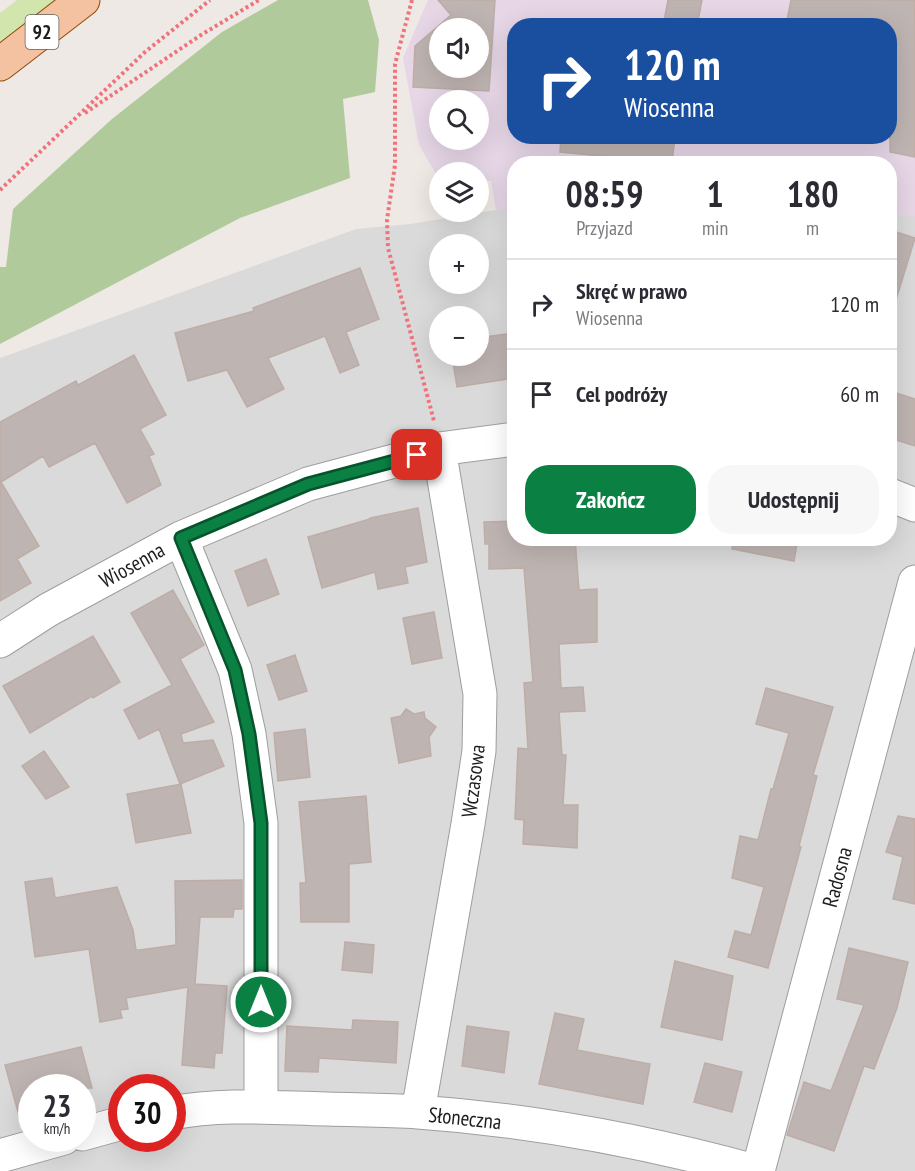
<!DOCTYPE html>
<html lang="pl">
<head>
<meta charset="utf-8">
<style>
	:root { --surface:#fff; --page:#f7f7f7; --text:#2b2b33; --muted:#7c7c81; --line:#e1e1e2; --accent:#0b8043 }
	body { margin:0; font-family:"PT Sans Narrow",sans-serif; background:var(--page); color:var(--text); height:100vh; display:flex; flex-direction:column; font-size:22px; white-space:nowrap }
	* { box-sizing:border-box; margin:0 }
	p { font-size:20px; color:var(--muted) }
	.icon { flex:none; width:33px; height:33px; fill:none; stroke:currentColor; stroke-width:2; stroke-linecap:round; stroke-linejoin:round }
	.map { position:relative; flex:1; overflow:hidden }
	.side { position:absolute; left:507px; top:156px; width:390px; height:390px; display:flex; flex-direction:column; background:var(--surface); border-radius:24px; box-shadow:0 6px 24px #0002 }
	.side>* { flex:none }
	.banner { position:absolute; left:507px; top:18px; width:390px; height:126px; border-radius:24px; box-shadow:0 6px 24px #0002; background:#1a4fa0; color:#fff; overflow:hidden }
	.controls { position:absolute; left:429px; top:18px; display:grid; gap:12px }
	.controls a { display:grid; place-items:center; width:60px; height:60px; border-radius:50%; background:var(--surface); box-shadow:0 6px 24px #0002; font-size:30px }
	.speed { position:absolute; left:18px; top:1074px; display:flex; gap:12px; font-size:30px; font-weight:700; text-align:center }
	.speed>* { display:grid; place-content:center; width:78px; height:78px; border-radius:50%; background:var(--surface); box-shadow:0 6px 24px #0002; line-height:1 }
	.speed small { font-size:15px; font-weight:400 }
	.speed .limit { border:9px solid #d22; background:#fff; color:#111 }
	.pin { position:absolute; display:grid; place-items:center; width:51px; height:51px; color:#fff; margin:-26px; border-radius:12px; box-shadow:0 3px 9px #0006 }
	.me { position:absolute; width:66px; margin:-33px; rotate:0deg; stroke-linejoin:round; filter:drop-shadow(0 0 4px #0008) }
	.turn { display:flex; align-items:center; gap:21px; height:126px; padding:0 18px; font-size:27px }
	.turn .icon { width:78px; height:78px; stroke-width:2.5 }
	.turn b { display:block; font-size:42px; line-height:51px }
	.eta { display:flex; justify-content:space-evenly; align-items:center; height:102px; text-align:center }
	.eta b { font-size:36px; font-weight:800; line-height:42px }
	.action { display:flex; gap:12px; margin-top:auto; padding:12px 18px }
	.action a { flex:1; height:69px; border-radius:24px; background:var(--accent); color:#fff; font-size:24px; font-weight:800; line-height:69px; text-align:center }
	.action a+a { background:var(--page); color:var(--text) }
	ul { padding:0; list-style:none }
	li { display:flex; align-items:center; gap:18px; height:90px; padding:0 18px; border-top:2px solid var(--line) }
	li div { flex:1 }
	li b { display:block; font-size:22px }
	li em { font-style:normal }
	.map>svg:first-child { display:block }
</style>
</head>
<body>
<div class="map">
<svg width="915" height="1171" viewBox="0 0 915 1171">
	<rect width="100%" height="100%" fill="#eee9e4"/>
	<path fill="#dbdadb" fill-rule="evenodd" d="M514 207V538H890V215L915 216V1171H0V358L356 229 410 224ZM440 244H478V284H440ZM440 316H478V356H440ZM32 1088H82V1138H32ZM122 1088H172V1138H122Z"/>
	<path fill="#e6d6e6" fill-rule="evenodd" d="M428 0H915V216L890 215V164H514V207L496 211 491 181H479L478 172H440L439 179 419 145 403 58ZM514 26H890V136H514ZM440 28H478V68H440ZM440 100H478V140H440Z"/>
	<path fill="#d2e5ad" d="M17 0H60L0 46V13Z"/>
	<path fill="#b1ca9b" d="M278 0H368L379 40 375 92 343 99 350 178 240 218 0 344V267H6L13 209 112 119 222 32Z"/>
	<path fill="#beb4b1" stroke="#beada7" stroke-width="1.5" fill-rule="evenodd" d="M438 0H495L489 91 413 87 415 46 451 15ZM440 28H478V68H440Z
		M668 0H702L697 26H663Z
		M791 0H915V157L890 152V26H786Z
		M561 136H675L672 163 560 152Z
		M890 230 915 238 895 303 890 302Z
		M360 268 379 319 346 332 359 365 340 373 325 336 268 358 284 389 247 407 227 370 188 381 175 333 254 311 253 308Z
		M514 333V378L457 387 452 356H478V338Z
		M134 355 166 415 140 429 154 454 149 456 161 485 127 503 95 443 49 467 43 456 1 482 39 546 17 559 31 583 0 601V422L76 381 78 385Z
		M890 391 915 399V446L890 438Z
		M418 508 427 562 405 567 408 583 378 589 375 572 322 588 308 537 370 519V518Z
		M514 521V538H575L579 590 597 589V642L559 644 561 688 583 687 585 711 559 712 562 755H566L563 805H578L577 848 523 844 524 820 515 819 518 748 528 749 524 683 533 682 524 568 489 569V544H485L484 522Z
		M733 538H798L794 561 732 549Z
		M266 559 279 594 248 606 235 571Z
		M173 590 204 645 180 659 214 722 181 734 183 743 213 740 224 766 180 784 159 729 139 739 124 710 172 685 131 613Z
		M434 612 442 658 412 664 403 618Z
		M93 636 120 682 93 698 92 696 30 733 3 686Z
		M295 655 307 691 279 700 267 665Z
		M766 688 833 707 813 775 817 776 799 846 801 847 768 968 728 957 735 931 751 935 764 887 732 878 740 836 758 840 771 789H773L789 733 756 724Z
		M406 709 414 714 424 712 425 718 436 727 429 737 431 756 399 763 391 718 401 716Z
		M305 729 310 777 278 781 274 733Z
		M44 751 69 787 46 799 22 766Z
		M181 784 191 833 136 843 127 794Z
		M366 796 371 862 349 864V922H301L300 883H306L299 802Z
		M898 816 915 819V904L893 899 903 857 886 852Z
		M52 878 55 898 117 887 133 930 136 950H140L176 945 175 881 242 880V909H234L233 917H200L195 984 227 986 222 1053H215L214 1068 182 1065 188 987 126 998 128 1009 120 1010 122 1018 100 1022 89 949 35 957 25 882Z
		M345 942 374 945 372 973 342 970Z
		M849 948 908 962 897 1008 874 1069 864 1066 834 1151 787 1135 804 1082 831 1091 864 1005 837 999Z
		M675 961 733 976 722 1040 661 1027Z
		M555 1013 584 1019 577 1050 650 1064 643 1104 539 1084Z
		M353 1020 398 1022 396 1063 319 1058 318 1072 285 1071 287 1026 352 1030Z
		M467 1026 509 1032 504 1073 462 1066Z
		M81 1047 92 1088H32V1128L23 1130 5 1065Z
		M705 1063 742 1072 732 1112 694 1102Z"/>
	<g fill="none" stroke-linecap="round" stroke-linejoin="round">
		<defs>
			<path id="minor" d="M890 495 915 505
				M181 538 235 670 249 734 261 823V1107
				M0 641 48 610 181 538 308 484 439 449 514 439
				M418 1112 468 824 479 751 480 694 439 449
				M172 1113C223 1103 276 1108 327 1109 357 1110 388 1110 418 1112 531 1120 645 1141 754 1171
				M82 1134 122 1123
				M0 1156 64 1138
				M758 1171 915 582"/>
			<path id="major" d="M0 64 83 0"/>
		</defs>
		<use href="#minor" stroke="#9e9e9e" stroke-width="35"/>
		<use href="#major" stroke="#8d4a0a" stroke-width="35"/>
		<path stroke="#f0737c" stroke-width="4" stroke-dasharray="3 3" stroke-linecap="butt" d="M412 0 395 64V165L387 220 388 248 434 421
			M85 113 201 35 259 0
			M0 190 145 52 210 0"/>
		<use href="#minor" stroke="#fff" stroke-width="33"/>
		<use href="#major" stroke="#f5c2a1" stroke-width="33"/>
	</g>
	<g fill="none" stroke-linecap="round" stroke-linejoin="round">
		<defs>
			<path id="route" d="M261 1002V823L249 734 235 670 181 538 308 484 417 455"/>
		</defs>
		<use href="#route" stroke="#07532c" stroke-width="15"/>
		<use href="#route" stroke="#0b8043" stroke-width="10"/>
	</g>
	<g text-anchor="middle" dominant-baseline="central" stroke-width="4.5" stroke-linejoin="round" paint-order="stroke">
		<rect fill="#fff" stroke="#616161" stroke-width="1.5" x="25.5" y="15" width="33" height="34" rx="4.5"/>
		<g font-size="20" font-weight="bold" fill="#1d1d1d">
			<text x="42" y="32">92</text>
		</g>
		<g font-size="21" fill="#1d1d1d" stroke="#fff">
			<text transform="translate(132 565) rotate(-29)">Wiosenna</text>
			<text transform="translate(473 781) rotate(-83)">Wczasowa</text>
			<text transform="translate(837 877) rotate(-75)">Radosna</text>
			<text transform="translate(465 1118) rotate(6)">Słoneczna</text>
		</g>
	</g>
</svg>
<div class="controls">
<a><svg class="icon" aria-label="sound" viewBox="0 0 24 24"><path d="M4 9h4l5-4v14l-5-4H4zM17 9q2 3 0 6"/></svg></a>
<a><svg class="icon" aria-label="search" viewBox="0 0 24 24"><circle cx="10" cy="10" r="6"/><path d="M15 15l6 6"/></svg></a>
<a><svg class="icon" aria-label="layers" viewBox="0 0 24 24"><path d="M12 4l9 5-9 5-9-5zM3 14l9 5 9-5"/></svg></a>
<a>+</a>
<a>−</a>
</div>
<div class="speed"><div>23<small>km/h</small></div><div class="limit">30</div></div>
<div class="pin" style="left:417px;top:455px;background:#d93025"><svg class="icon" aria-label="arrive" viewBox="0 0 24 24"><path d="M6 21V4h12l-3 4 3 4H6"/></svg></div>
<svg class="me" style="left:261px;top:1002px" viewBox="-20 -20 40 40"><circle r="17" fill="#0b8043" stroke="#fff" stroke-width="3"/><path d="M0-11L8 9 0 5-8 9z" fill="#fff"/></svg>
<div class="banner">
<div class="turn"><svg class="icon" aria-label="right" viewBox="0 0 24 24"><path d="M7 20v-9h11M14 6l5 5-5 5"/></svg><div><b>120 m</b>Wiosenna</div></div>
</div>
<section class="side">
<div class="eta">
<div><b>08:59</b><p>Przyjazd</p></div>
<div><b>1</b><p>min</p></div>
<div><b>180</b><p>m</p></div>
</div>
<ul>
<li><svg class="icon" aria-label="right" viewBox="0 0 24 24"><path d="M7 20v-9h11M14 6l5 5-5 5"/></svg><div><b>Skręć w prawo</b><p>Wiosenna</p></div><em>120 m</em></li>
<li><svg class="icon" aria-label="arrive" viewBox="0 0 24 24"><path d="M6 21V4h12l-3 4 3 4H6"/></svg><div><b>Cel podróży</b></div><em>60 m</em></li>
</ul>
<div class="action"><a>Zakończ</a><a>Udostępnij</a></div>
</section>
</div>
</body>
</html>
